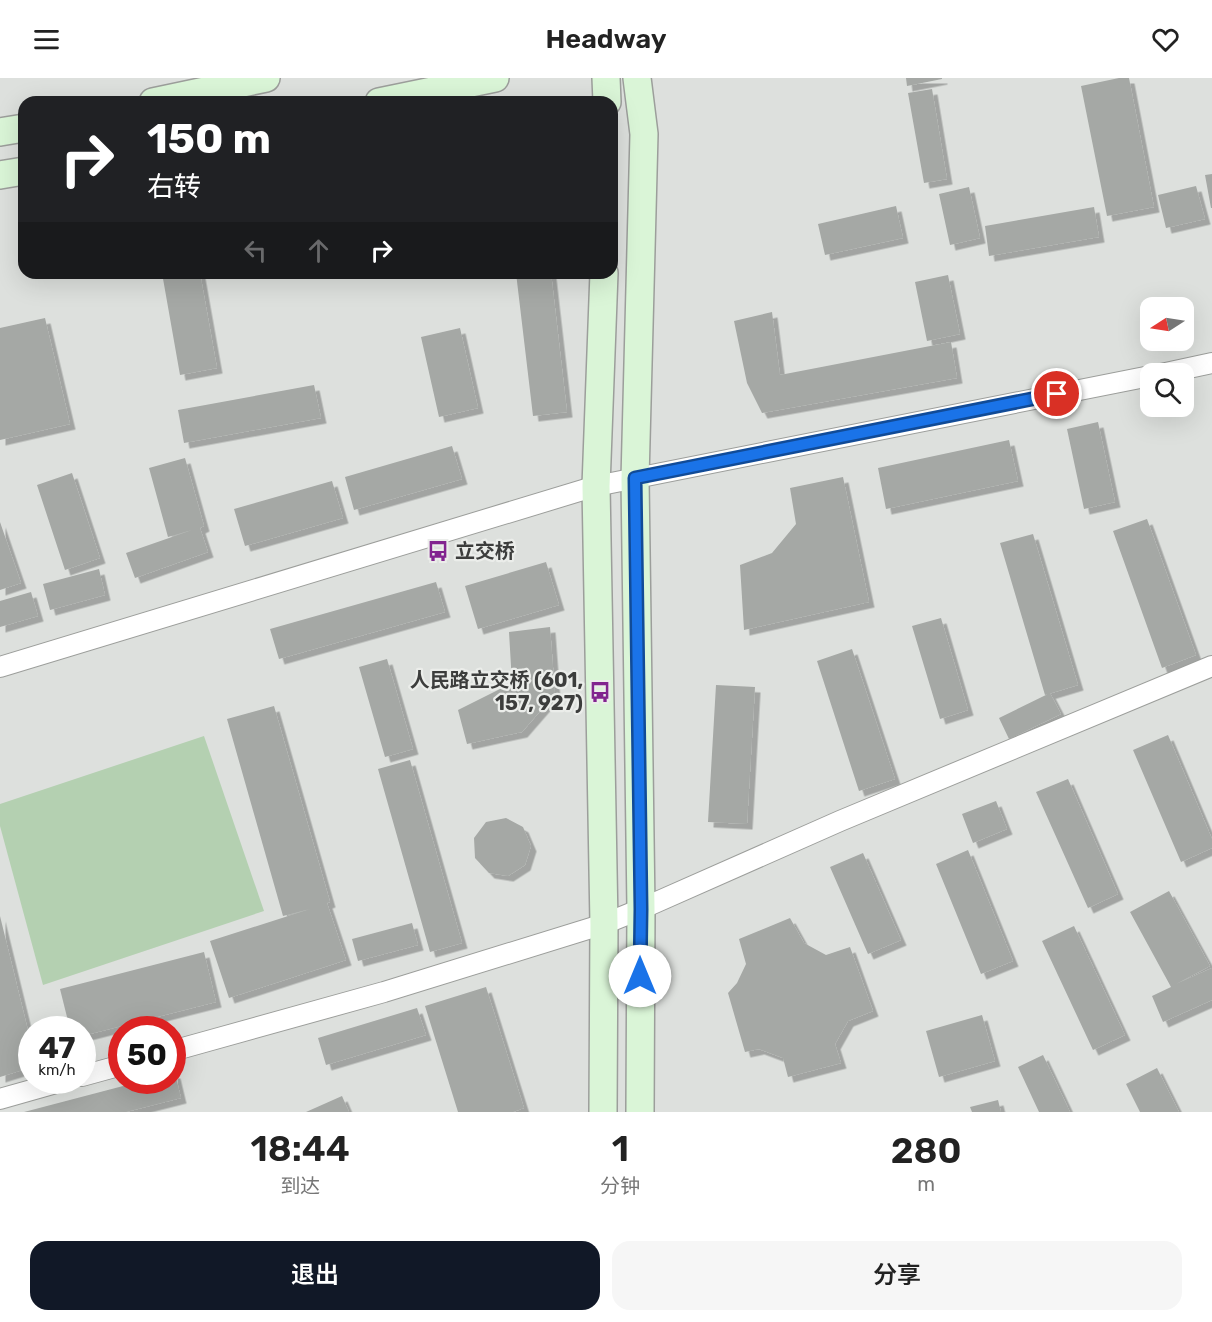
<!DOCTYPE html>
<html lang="zh">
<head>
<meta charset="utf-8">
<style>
	:root { --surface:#fff; --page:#f6f6f6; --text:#222; --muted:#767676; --accent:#111827 }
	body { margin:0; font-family:Rubik,"Noto Sans SC",sans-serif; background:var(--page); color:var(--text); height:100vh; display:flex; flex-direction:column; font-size:22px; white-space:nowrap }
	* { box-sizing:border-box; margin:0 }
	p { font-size:20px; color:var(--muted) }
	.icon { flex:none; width:33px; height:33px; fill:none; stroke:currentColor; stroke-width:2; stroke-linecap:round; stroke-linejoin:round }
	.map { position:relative; height:1034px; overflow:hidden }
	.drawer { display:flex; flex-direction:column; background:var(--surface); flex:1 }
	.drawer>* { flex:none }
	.top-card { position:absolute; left:18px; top:18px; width:600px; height:183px; border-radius:18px; box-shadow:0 6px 24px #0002; background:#202124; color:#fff; overflow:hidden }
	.needle { width:39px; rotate:258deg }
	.buttons { position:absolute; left:1140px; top:219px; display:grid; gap:12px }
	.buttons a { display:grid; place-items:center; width:54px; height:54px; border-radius:12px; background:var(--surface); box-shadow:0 6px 24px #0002; font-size:30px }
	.speed { position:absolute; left:18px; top:938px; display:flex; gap:12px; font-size:30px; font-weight:700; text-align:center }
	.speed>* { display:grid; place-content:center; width:78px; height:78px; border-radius:50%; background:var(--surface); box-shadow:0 6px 24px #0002; line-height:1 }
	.speed small { font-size:15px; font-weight:400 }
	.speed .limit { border:9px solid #d22; background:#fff; color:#111 }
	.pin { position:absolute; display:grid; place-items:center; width:51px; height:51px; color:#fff; margin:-26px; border:3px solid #fff; border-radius:50%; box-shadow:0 2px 6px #0007 }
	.me { position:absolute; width:66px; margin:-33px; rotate:0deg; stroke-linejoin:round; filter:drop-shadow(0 0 4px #0008) }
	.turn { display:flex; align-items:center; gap:21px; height:126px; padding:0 30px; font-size:27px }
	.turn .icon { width:78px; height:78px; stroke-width:2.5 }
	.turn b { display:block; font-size:42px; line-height:51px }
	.lanes { display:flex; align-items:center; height:57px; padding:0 30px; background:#0003; justify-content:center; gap:30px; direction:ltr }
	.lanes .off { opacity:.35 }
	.eta { display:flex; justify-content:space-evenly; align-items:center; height:102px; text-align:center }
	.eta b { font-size:36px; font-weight:600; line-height:42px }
	.button { display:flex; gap:12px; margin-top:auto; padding:12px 30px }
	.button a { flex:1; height:69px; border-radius:18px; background:var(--accent); color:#fff; font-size:24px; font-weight:600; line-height:69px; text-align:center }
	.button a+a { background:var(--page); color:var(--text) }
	header { display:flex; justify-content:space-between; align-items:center; height:78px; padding:0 30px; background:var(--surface); font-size:27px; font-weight:600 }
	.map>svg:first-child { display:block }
</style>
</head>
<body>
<header><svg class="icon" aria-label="menu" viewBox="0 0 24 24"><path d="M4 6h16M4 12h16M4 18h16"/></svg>Headway<svg class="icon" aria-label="heart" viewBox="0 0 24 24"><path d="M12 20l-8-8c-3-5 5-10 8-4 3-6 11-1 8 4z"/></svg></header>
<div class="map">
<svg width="1212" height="1034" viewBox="0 0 1212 1034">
	<defs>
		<filter id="shadow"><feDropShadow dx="5.5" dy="5.5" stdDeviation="0" flood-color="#0004"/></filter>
	</defs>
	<rect width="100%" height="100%" fill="#dde0dd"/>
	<path fill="#b4d0b1" d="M204 658 264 833 43 907 0 748V726Z"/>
	<path fill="#a5a8a5" filter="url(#shadow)" d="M906 0H942V1L907 8Z
		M1119 0H1129L1154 129 1107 138 1081 8Z
		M932 11 947 101 924 105 908 15Z
		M1212 96V130H1211L1205 97Z
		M1196 108 1205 141 1166 150 1158 117Z
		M969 109 980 160 950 167 939 116Z
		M896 128 903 160 825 177 818 146Z
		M1094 129 1099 159 989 178 985 148Z
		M162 195H200L217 290 180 297Z
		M516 195H551L567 334 533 338Z
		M948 197 960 256 927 263 915 204Z
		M772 234 780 297 951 264 957 300 762 335 747 305 734 243Z
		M45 240 70 346 0 362V250Z
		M460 250 478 330 439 339 421 259Z
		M314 307 321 340 184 365 178 332Z
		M1098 344 1115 424 1084 431 1067 351Z
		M1009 362 1018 403 886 431 878 390Z
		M452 368 462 401 354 432 345 399Z
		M185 380 204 448 200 450 208 474 135 500 126 475 192 452 168 459 149 390Z
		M72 395 100 480 65 492 37 407Z
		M843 399 869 524 744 552 740 487 772 475 796 446 790 410Z
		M332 403 343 440 245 468 234 431Z
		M1147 441 1196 577 1162 590 1113 453Z
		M0 444 21 505 0 512Z
		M1033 456 1078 607 1045 617 1000 465Z
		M546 484 559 527 478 551 465 508Z
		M99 491 105 517 50 532 43 506Z
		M436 504 445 534 279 581 270 551Z
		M31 514 38 538 0 549V523Z
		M941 540 968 632 940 641 912 548Z
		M550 549 555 616 522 654 467 666 458 632 512 605 509 554Z
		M852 571 895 701 859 713 817 583Z
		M387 581 413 671 385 679 359 589Z
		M716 607 755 609 747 746 708 744Z
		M1050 615 1061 636 1009 661 999 640Z
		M274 628 330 824 327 825 346 882 229 920 210 863 310 831 283 838 227 641Z
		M1168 657 1212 761V770L1181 784 1133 672Z
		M410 682 462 865 430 874 378 691Z
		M1068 701 1118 816 1088 830 1036 714Z
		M996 723 1007 751 973 765 962 736Z
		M506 740 523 749 531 768 525 787 508 798 489 795 475 780 474 760 486 744Z
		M968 772 1013 883 981 896 936 786Z
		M863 775 901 862 868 876 830 789Z
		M1169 813 1210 888 1176 906 1212 890V922L1163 944 1152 918 1171 909 1130 834Z
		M0 838 32 969V989L0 999Z
		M790 840 804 865 826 877 850 869 873 933 848 943 835 966 841 985 788 999 783 980 759 971 745 974 728 915 737 905 746 886 739 861Z
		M412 845 418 867 358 883 352 861Z
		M1074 848 1125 957 1093 972 1042 863Z
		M204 874 216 924 82 958V951H70L60 911Z
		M486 909 524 1030 513 1034H458L425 928Z
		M417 930 426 957 326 987 318 960Z
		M982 937 995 983 939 999 926 953Z
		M1043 977 1070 1034H1039L1018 989Z
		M1157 990 1179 1034H1140L1126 1006Z
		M172 995H175L181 1020 126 1034H24L146 1002H172Z
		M342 1018 349 1034H306Z
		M998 1022 1001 1034H972L970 1029Z"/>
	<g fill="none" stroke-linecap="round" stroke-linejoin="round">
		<defs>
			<path id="minor" d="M1161 296 1212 285
				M0 589 596 408 1150 298
				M172 973 384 914 604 846 641 831 840 743 1212 588
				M82 998 122 987
				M0 1021 67 1002"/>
			<path id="secondary" d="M606 0 607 24
				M637 0 644 56 635 401 641 831 640 1034
				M153 24 266 0
				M379 24 495 0
				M0 54 24 50
				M0 97 24 93
				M603 1034 604 846 596 408 604 195"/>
		</defs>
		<use href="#minor" stroke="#9c9e9b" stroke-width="22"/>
		<use href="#secondary" stroke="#9c9e9b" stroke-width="30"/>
		<use href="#minor" stroke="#fff" stroke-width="20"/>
		<use href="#secondary" stroke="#daf5d7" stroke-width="27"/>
	</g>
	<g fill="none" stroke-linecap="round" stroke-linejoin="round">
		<defs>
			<path id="route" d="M640 898 641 831 635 400 1057 316"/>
		</defs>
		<use href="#route" stroke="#114b97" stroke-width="15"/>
		<use href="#route" stroke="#1a73e8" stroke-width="10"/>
	</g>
	<defs>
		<symbol id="bus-bare" viewBox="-9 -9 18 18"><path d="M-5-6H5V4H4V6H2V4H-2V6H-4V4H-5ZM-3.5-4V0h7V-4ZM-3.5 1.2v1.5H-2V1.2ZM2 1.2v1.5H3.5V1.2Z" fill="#82248f" stroke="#ebedea" stroke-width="2.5" paint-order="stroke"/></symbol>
	</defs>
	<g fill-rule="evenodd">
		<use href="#bus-bare" x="423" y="458" width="30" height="30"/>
		<use href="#bus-bare" x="585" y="599" width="30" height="30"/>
	</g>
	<g text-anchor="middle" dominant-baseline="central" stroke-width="4.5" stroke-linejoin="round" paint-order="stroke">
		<g font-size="20" font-weight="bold" fill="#3c3d3c" stroke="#ebedea" text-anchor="start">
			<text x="455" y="473">立交桥</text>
			<text x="583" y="602" text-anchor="end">人民路立交桥 (601,<tspan x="583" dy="23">157, 927)</tspan></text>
		</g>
	</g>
</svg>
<div class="buttons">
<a><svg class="needle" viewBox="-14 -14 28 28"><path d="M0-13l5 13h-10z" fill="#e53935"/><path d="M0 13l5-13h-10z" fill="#767676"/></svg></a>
<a><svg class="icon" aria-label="search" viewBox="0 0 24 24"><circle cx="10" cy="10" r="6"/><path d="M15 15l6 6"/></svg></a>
</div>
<div class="speed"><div>47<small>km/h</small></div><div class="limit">50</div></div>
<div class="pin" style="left:1057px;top:316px;background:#d93025"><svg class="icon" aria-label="arrive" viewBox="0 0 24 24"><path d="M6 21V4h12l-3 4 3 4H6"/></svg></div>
<svg class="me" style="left:640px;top:898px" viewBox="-20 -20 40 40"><circle r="19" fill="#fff"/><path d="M0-13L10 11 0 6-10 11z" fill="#1a73e8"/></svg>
<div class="top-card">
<div class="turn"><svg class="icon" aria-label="right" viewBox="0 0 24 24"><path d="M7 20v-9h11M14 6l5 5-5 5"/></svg><div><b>150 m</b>右转</div></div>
<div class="lanes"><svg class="icon off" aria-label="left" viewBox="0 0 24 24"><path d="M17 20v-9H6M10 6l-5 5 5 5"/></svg><svg class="icon off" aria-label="ahead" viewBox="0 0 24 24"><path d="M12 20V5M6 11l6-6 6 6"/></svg><svg class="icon" aria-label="right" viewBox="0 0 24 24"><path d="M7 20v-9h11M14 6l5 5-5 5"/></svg></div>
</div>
</div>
<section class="drawer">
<div class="eta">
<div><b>18:44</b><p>到达</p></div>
<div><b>1</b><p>分钟</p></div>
<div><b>280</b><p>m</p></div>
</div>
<div class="button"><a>退出</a><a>分享</a></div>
</section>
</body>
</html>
